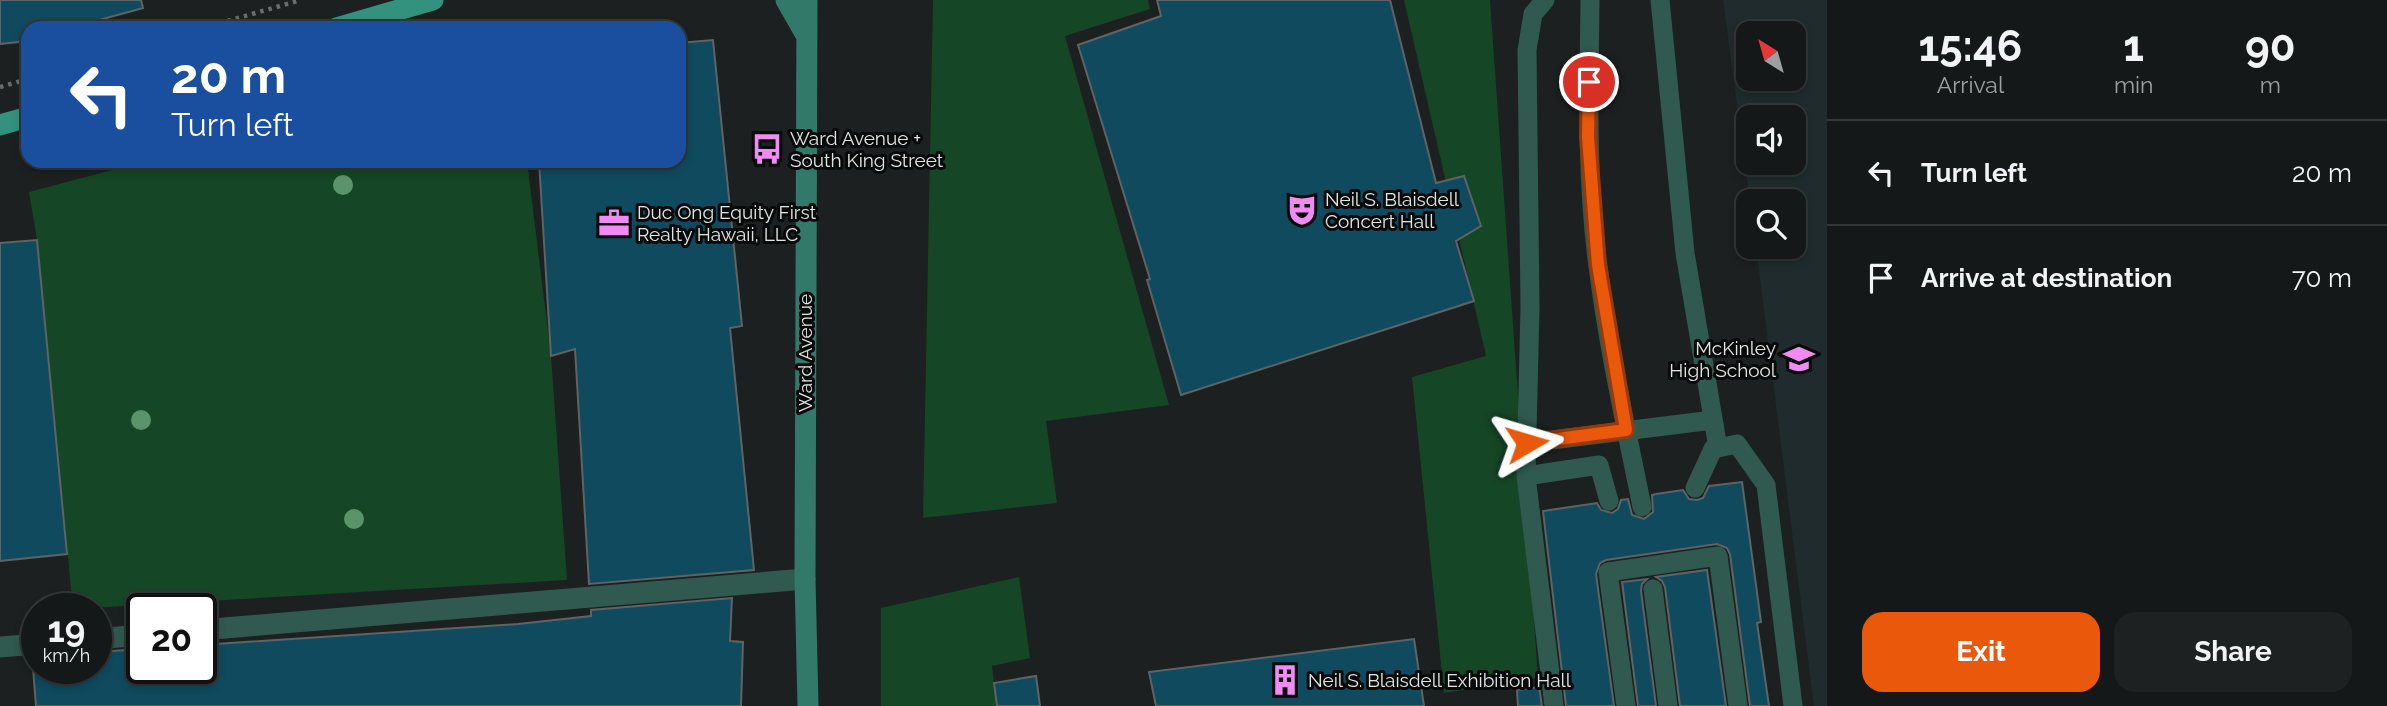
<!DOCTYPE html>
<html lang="en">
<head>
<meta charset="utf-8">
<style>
	:root { --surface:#151818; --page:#1e2121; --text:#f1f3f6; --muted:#9da0a2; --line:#343737; --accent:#ea580c }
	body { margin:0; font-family:Raleway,sans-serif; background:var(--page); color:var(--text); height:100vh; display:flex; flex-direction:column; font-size:26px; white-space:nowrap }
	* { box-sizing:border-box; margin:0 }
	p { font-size:23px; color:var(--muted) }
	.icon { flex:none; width:38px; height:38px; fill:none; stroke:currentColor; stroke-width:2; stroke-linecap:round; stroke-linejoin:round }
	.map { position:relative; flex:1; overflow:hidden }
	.sheet { display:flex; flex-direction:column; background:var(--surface); width:560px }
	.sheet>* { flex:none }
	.hud { position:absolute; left:21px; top:21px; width:665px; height:147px; border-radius:21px; box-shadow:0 4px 10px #0003,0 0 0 2px var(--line); background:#1a4fa0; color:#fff; overflow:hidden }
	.needle { width:46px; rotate:323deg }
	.fabs { position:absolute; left:1736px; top:21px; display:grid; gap:14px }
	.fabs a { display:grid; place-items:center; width:70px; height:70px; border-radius:14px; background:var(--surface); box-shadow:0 4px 10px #0003,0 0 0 2px var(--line); font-size:35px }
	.speed { position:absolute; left:21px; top:593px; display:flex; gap:14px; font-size:35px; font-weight:700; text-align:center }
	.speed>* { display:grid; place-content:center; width:91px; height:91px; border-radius:50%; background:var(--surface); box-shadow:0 4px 10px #0003,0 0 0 2px var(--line); line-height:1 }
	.speed small { font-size:18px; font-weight:400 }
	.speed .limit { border:4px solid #111; border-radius:10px; background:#fff; color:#111 }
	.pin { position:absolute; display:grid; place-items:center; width:60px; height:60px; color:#fff; margin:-30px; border:4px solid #fff; border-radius:50%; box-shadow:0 2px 7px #0007 }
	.me { position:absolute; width:77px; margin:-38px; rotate:83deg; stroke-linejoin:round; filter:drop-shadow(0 0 5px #0008) }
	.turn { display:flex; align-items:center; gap:24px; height:147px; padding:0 35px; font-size:32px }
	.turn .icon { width:91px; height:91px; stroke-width:2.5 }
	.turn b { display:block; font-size:49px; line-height:60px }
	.eta { display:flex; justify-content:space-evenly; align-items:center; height:119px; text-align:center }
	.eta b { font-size:42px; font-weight:700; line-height:49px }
	.cta { display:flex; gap:14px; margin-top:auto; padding:14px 35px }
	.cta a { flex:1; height:80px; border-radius:21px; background:var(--accent); color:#fff; font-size:28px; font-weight:700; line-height:80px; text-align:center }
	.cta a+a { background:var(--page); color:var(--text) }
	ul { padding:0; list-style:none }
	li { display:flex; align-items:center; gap:21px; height:105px; padding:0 35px; border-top:2px solid var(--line) }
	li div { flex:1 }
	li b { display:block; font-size:26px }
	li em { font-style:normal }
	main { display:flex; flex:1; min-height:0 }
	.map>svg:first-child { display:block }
</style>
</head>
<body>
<main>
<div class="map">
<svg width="1827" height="706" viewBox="0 0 1827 706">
	<rect width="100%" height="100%" fill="#1c2020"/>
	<path fill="#1f2b2c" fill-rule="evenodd" d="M1723 0H1827V706H1814L1756 247H1794V201H1750ZM1748 33H1794V79H1748ZM1748 117H1794V163H1748Z"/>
	<path fill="#154625" d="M933 0H1148L1150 9 1065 36 1169 405 1046 421 1057 503 923 518Z
		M1404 0H1490L1538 678 1444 693 1412 377 1486 356Z
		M146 161H527L551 356 567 580 73 609 37 240 29 192Z
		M1019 577 1030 658 992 666 997 706H881V608Z"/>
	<path fill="#0f4a5f" stroke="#5e6364" stroke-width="2" d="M0 0H141L143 8 70 28H28V41L0 44Z
		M1157 0H1390L1436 183 1464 176 1481 226 1456 241 1474 301 1181 395 1147 280 1150 279 1078 45 1161 16Z
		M713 40 742 326 730 328 754 570 589 584 575 349 551 356 539 161H679V43Z
		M37 240 67 554 0 561V243Z
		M1742 482 1761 622 1757 623 1769 706H1750L1730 554 1727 548 1717 544 1606 560 1600 563 1596 574 1614 706H1566L1543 511 1597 503 1601 510 1612 513 1618 509 1621 500 1628 499 1632 515 1644 519 1653 512 1652 495 1656 494 1683 490 1689 499 1697 500 1703 498 1709 486Z
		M1707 570 1726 706H1680L1665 587 1662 581 1656 577Z
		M1647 579 1642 584 1641 591 1656 706H1638L1622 582Z
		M732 598 730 641 743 642 741 706H36L33 668H96V652L142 649V668H201V645L518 624 591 616V610Z
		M1414 639 1424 706H1156L1149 672Z
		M1036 676 1040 706H997L994 683Z
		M1539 687 1542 706H1518L1517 690Z"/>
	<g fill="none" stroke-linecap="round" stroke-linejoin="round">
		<path stroke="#696d6d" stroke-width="4.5" stroke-dasharray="3.5 5" stroke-linecap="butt" d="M203 28 301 0
			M0 87 28 79"/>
		<path stroke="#30594f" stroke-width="19" d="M1590 0C1589 89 1586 178 1598 266 1608 347 1626 427 1642 507
			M1660 0 1685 253 1718 448
			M1527 443 1713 420
			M1526 476 1530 307 1527 50 1533 14 1545 0
			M1695 488 1713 449 1737 444 1766 485 1793 706
			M1653 589 1668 706
			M1554 706 1526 476 1599 465 1609 501
			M1626 706 1608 572 1718 556 1738 706"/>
		<path stroke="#30594f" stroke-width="21" d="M201 630 805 579
			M96 639 142 635
			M0 647 37 644"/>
		<path stroke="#337969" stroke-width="21" d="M786 0 806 35
			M807 0 805 579 808 706"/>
		<path stroke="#32927d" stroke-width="21" d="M336 28 433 0
			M0 125 28 117"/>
	</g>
	<g fill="#5b946a">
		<circle cx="343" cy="185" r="10"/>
		<circle cx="141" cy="420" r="10"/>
		<circle cx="354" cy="519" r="10"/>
	</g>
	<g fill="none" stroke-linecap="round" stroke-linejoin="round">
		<defs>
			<path id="route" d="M1527 443 1626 430 1598 265 1588 137 1589 82"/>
		</defs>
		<use href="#route" stroke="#983908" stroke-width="18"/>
		<use href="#route" stroke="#ea580c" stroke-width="12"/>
	</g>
	<defs>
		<symbol id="bus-bare" viewBox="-9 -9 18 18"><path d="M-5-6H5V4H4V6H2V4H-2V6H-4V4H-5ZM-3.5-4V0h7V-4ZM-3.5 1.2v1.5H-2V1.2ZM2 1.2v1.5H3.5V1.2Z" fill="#f18af4" stroke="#080909" stroke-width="2.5" paint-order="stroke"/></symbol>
		<symbol id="theatre-bare" viewBox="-9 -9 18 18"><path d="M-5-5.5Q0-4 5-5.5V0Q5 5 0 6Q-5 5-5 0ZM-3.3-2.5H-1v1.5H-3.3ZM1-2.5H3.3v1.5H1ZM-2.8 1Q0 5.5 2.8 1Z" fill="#f18af4" stroke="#080909" stroke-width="2.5" paint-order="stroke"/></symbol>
		<symbol id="office-bare" viewBox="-9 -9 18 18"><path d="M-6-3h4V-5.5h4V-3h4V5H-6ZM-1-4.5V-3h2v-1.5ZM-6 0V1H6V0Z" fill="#f18af4" stroke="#080909" stroke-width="2.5" paint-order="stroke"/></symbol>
		<symbol id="school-bare" viewBox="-9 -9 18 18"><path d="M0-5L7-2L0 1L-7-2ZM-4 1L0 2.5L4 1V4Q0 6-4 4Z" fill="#f18af4" stroke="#080909" stroke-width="2.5" paint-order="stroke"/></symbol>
		<symbol id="building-bare" viewBox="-9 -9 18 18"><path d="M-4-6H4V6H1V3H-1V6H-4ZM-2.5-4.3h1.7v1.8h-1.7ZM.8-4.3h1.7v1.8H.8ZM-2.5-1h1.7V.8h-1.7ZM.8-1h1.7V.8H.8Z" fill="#f18af4" stroke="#080909" stroke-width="2.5" paint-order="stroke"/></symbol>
	</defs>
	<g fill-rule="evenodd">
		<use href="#bus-bare" x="745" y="127" width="44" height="44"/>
		<use href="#theatre-bare" x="1280" y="188" width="44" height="44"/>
		<use href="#office-bare" x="592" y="201" width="44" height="44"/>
		<use href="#school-bare" x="1777" y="337" width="44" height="44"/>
		<use href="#building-bare" x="1263" y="658" width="44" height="44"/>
	</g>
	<g text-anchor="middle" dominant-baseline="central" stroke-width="6" stroke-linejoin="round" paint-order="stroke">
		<g font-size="19" fill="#e1e4e4" stroke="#080909" text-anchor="start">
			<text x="790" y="138">Ward Avenue +<tspan x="790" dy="22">South King Street</tspan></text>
			<text x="1325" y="199">Neil S. Blaisdell<tspan x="1325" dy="22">Concert Hall</tspan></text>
			<text x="637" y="212">Duc Ong Equity First<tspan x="637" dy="22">Realty Hawaii, LLC</tspan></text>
			<text x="1776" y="348" text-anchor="end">McKinley<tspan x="1776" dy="22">High School</tspan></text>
			<text x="1308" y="680">Neil S. Blaisdell Exhibition Hall</text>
		</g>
		<g font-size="19" fill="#e1e4e4" stroke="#080909">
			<text transform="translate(805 353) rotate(-90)">Ward Avenue</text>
		</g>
	</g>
</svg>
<div class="fabs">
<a><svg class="needle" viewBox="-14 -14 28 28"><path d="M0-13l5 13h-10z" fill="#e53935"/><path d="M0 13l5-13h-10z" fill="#9da0a2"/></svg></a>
<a><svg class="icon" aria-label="sound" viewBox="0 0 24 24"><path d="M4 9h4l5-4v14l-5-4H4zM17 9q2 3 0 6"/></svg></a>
<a><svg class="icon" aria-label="search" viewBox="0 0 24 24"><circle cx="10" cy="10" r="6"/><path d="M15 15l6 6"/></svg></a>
</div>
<div class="speed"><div>19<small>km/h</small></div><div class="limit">20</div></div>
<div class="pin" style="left:1589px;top:82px;background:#d93025"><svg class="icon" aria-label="arrive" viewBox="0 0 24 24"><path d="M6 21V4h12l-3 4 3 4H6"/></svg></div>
<svg class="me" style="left:1527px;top:443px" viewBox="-20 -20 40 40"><path d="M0-17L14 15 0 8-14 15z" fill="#ea580c" stroke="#fff" stroke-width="4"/></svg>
<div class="hud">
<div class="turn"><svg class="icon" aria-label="left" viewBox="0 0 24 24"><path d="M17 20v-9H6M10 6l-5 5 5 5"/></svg><div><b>20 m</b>Turn left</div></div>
</div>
</div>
<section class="sheet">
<div class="eta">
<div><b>15:46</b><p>Arrival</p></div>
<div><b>1</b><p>min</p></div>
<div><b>90</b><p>m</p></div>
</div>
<ul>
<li><svg class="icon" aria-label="left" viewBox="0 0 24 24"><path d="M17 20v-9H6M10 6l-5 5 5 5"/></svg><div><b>Turn left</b></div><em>20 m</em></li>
<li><svg class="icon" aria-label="arrive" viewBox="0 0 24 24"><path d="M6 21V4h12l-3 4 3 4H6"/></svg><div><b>Arrive at destination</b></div><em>70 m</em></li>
</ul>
<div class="cta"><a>Exit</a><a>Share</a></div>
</section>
</main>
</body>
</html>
